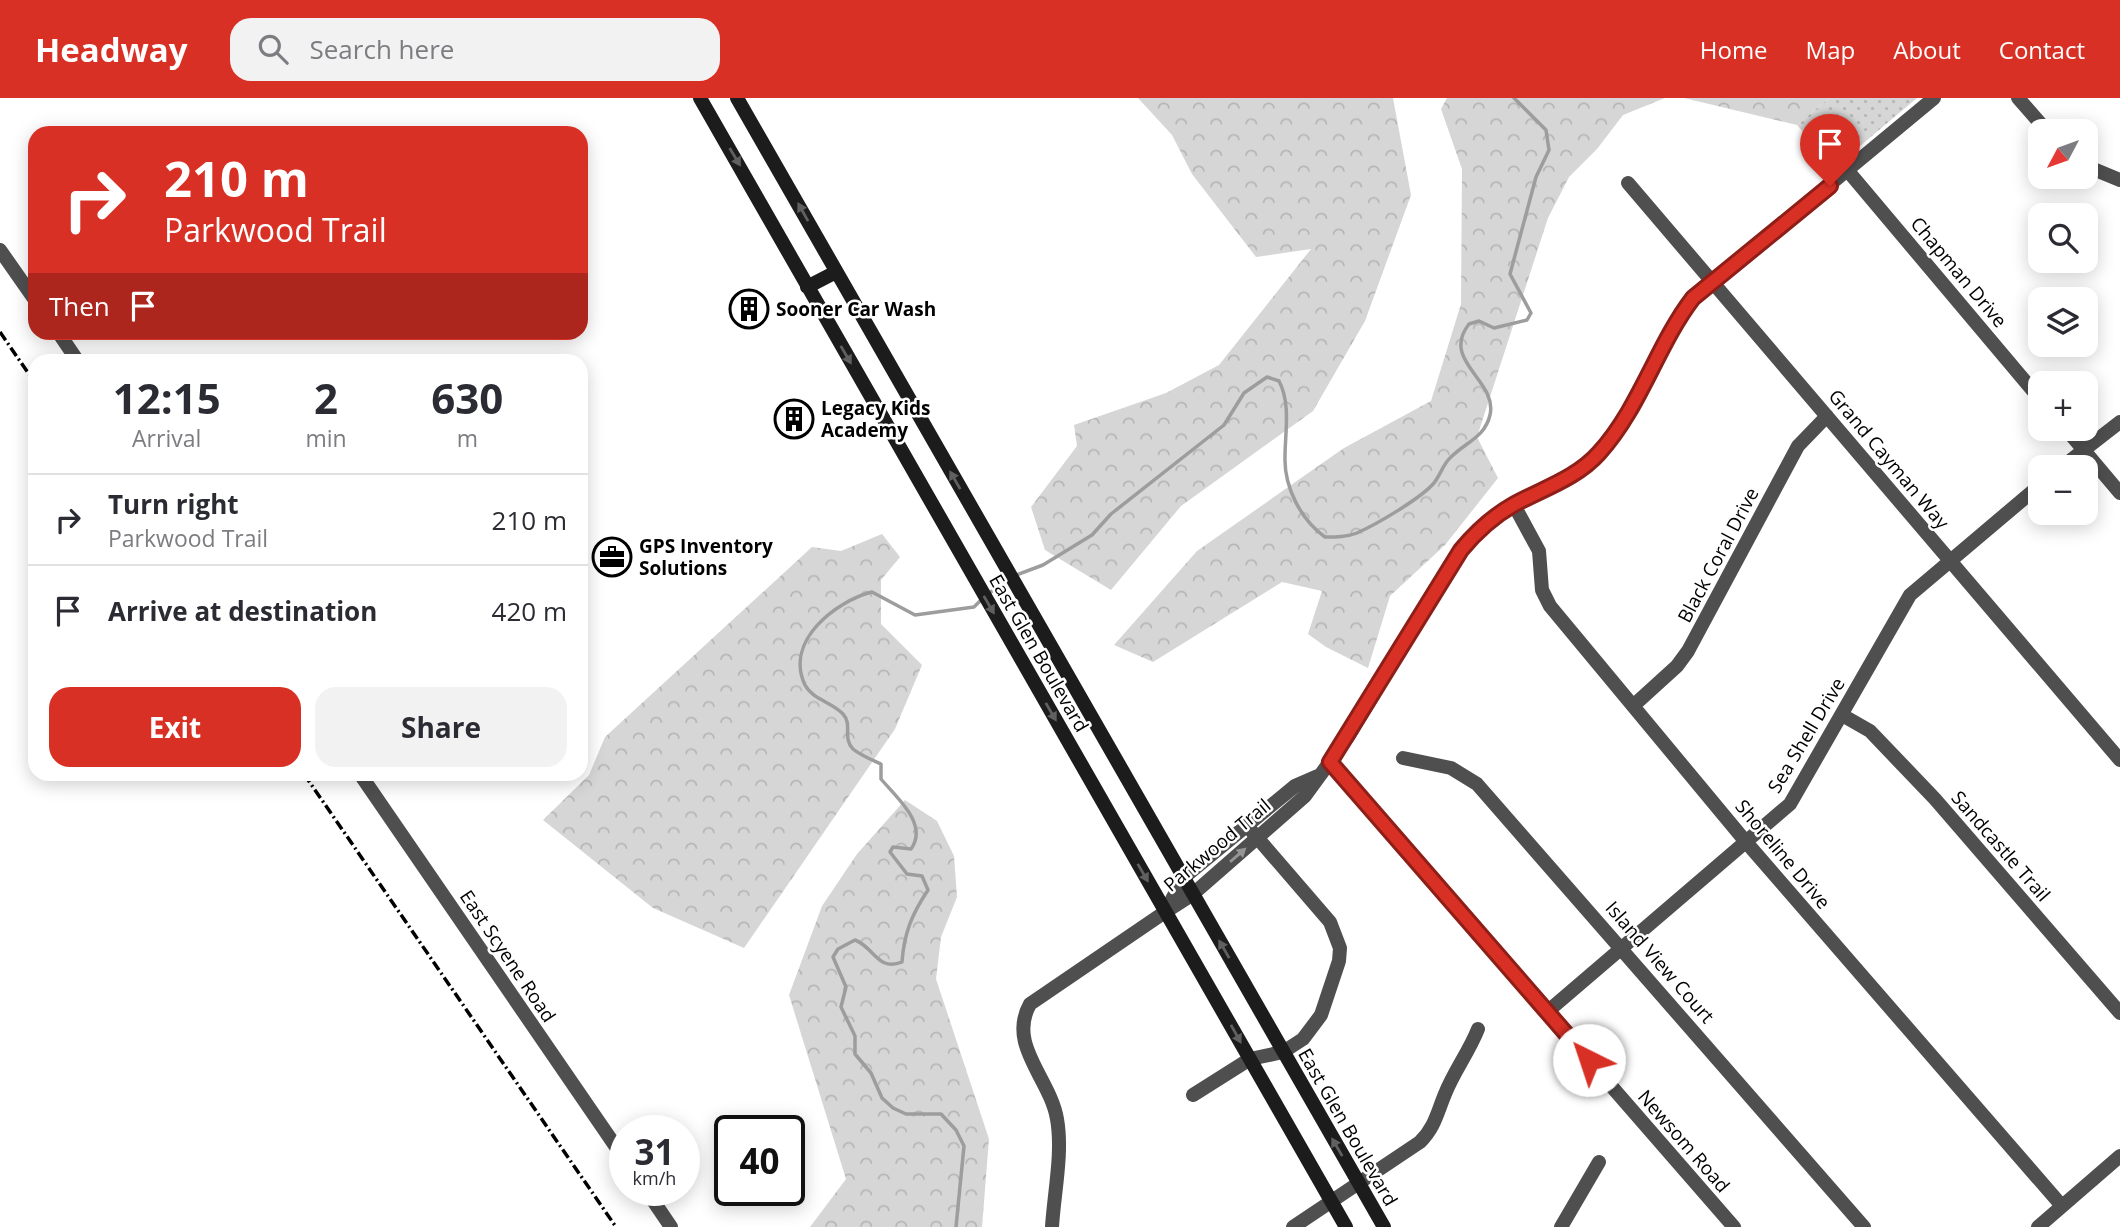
<!DOCTYPE html>
<html lang="en">
<head>
<meta charset="utf-8">
<style>
	:root { --surface:#fff; --page:#f2f2f3; --text:#2b2b33; --muted:#7c7c81; --line:#e1e1e2; --accent:#d93025 }
	body { margin:0; font-family:"Open Sans",sans-serif; background:var(--page); color:var(--text); height:100vh; display:flex; flex-direction:column; font-size:26px; white-space:nowrap }
	* { box-sizing:border-box; margin:0 }
	p { font-size:23px; color:var(--muted) }
	.icon { flex:none; width:38px; height:38px; fill:none; stroke:currentColor; stroke-width:2; stroke-linecap:round; stroke-linejoin:round }
	.map { position:relative; flex:1; overflow:hidden }
	.panel { position:absolute; left:28px; top:256px; width:560px; height:427px; display:flex; flex-direction:column; background:var(--surface); border-radius:21px; box-shadow:0 4px 18px #0003 }
	.panel>* { flex:none }
	.top-card { position:absolute; left:28px; top:28px; width:560px; height:214px; border-radius:21px; box-shadow:0 4px 18px #0003; background:#d93025; color:#fff; overflow:hidden }
	.needle { width:46px; rotate:229deg }
	.buttons { position:absolute; left:2028px; top:21px; display:grid; gap:14px }
	.buttons a { display:grid; place-items:center; width:70px; height:70px; border-radius:14px; background:var(--surface); box-shadow:0 4px 18px #0003; font-size:35px }
	.speed { position:absolute; left:609px; top:1017px; display:flex; gap:14px; font-size:35px; font-weight:700; text-align:center }
	.speed>* { display:grid; place-content:center; width:91px; height:91px; border-radius:50%; background:var(--surface); box-shadow:0 4px 18px #0003; line-height:1 }
	.speed small { font-size:18px; font-weight:400 }
	.speed .limit { border:4px solid #111; border-radius:10px; background:#fff; color:#111 }
	.pin { position:absolute; display:grid; place-items:center; width:60px; height:60px; color:#fff; margin:-72px -30px; border-radius:50% 50% 50% 0; rotate:-45deg; box-shadow:0 0 7px #0007 }
	.pin .icon { rotate:45deg }
	.me { position:absolute; width:77px; margin:-38px; rotate:319deg; stroke-linejoin:round; filter:drop-shadow(0 0 5px #0008) }
	.turn { display:flex; align-items:center; gap:24px; height:147px; padding:0 21px; font-size:32px }
	.turn .icon { width:91px; height:91px; stroke-width:2.5 }
	.turn b { display:block; font-size:49px; line-height:60px }
	.then { display:flex; align-items:center; height:66px; padding:0 21px; background:#0003; gap:14px; font-size:26px }
	.eta { display:flex; justify-content:space-evenly; align-items:center; height:119px; text-align:center }
	.eta b { font-size:42px; font-weight:700; line-height:49px }
	.cta { display:flex; gap:14px; margin-top:auto; padding:14px 21px }
	.cta a { flex:1; height:80px; border-radius:21px; background:var(--accent); color:#fff; font-size:28px; font-weight:700; line-height:80px; text-align:center }
	.cta a+a { background:var(--page); color:var(--text) }
	ul { padding:0; list-style:none }
	li { display:flex; align-items:center; gap:21px; height:91px; padding:0 21px; border-top:2px solid var(--line) }
	li div { flex:1 }
	li b { display:block; font-size:26px }
	li em { font-style:normal }
	header { display:flex; align-items:center; gap:42px; box-sizing:border-box; height:98px; padding:0 35px; background:var(--accent); color:#fff }
	header strong { font-size:33px }
	nav { display:flex; gap:38px; margin-inline-start:auto; font-size:24px }
	.search { width:490px; height:63px; background:var(--page); display:flex; align-items:center; gap:18px; box-sizing:border-box; padding:0 24px; border-radius:21px; color:var(--muted); font-size:26px }
	.map>svg:first-child { display:block }
</style>
</head>
<body>
<header>
<strong>Headway</strong>
<div class="search"><svg class="icon" aria-label="search" viewBox="0 0 24 24"><circle cx="10" cy="10" r="6"/><path d="M15 15l6 6"/></svg>Search here</div>
<nav><a>Home</a><a>Map</a><a>About</a><a>Contact</a></nav>
</header>
<div class="map">
<svg width="2120" height="1129" viewBox="0 0 2120 1129">
	<defs>
		<pattern id="forest-crowns" width="20" height="18" patternUnits="userSpaceOnUse" patternTransform="scale(1.75)"><rect width="20" height="18" fill="#d6d6d6"/><path d="M2 6a3 3 0 1 1 6 0M12 15a3 3 0 1 1 6 0" fill="none" stroke="#b6b6b6"/></pattern>
		<pattern id="park-dots" width="8" height="8" patternUnits="userSpaceOnUse" patternTransform="scale(1.75)"><rect width="8" height="8" fill="#d6d6d6"/><path d="M2 2h.1M6 6h.1" fill="none" stroke="#b6b6b6" stroke-width="1.8" stroke-linecap="round"/></pattern>
	</defs>
	<rect width="100%" height="100%" fill="#fff"/>
	<path fill="url(#forest-crowns)" d="M1138 0H1393L1411 97 1365 223 1313 313 1181 408 1111 492 1045 452 1031 409 1077 348 1074 327 1166 295 1219 267 1311 151 1256 159 1192 76 1172 37Z
		M1447 0H1665L1623 17 1597 51 1569 79 1548 120 1477 339 1498 380 1445 447 1390 498 1368 570 1326 549 1308 536 1322 493 1282 484 1153 564 1114 547 1197 453 1344 350 1431 303 1461 206 1462 71 1441 11Z
		M1684 0H1829L1797 27Z
		M882 436 900 459 881 482V526L922 567 895 631 744 850 653 810 543 722 589 677 605 639 812 449 841 453Z
		M905 702 937 723 954 758 957 799 941 839 936 881 989 1041 982 1129H810L846 1081 789 897 822 808 857 756Z"/>
	<path fill="url(#park-dots)" d="M1829 0H1917L1834 70 1797 27Z"/>
	<g fill="none" stroke-linecap="round" stroke-linejoin="round">
		<path stroke="#9d9d9d" stroke-width="3.5" d="M1014 478 1043 467 1092 437 1111 416 1224 327 1244 295 1267 279 1279 283C1291 306 1285 334 1285 359 1284 389 1301 422 1325 439 1336 439 1347 439 1357 435 1377 426 1420 401 1434 385 1441 376 1443 366 1451 359 1466 344 1485 339 1490 317 1498 282 1440 263 1469 226L1479 223 1494 230 1527 222 1531 215 1510 176 1536 79 1549 52 1546 32 1514 0
			M988 496 1007 482
			M956 1129 964 1048 956 1032 941 1016H906L893 1010 882 1000 871 975 855 956V938L841 909 846 889 833 859 838 851 855 842C874 849 878 874 902 864 904 835 912 816 928 792L922 778 907 776 890 754 893 749 911 751C929 726 896 699 881 681V666C872 662 860 657 853 651 842 640 853 627 843 616 832 604 813 602 805 587 784 543 836 503 872 494L915 517 974 509 982 501"/>
		<path stroke="#4f4f4f" stroke-width="14" d="M2018 0 2047 33
			M2086 68 2120 82
			M1628 85 2120 662
			M2062 369 2120 324
			M1514 407 1539 453 1542 492 1550 508 1746 744 2062 1108
			M1633 608 1677 568 1688 553 1798 348 1827 318
			M1842 617 1870 633 1935 701 2120 915
			M1403 660 1451 670 1477 686 1864 1129
			M1547 914 1790 706 1910 497 2040 387
			M1193 997 1250 961 1283 954 1303 941 1321 917 1339 863 1340 850 1330 824 1249 730
			M1052 1129C1054 1095 1063 1055 1057 1021 1050 980 1007 947 1030 906L1165 814
			M1293 1129 1420 1044C1435 1029 1437 1015 1445 996 1454 973 1469 954 1478 931
			M1561 1129 1599 1064
			M2038 1129 2120 1058"/>
		<path stroke="#4f4f4f" stroke-width="14" d="M1848 73 2040 301
			M0 152 35 202
			M58 234 77 262
			M2066 331 2120 395
			M1330 665 1734 1129
			M360 676 625 1062
			M1166 813 1183 780 1295 688 1318 678
			M1165 814 1193 796 1305 698 1348 639 1460 452 1498 416 1579 372 1599 355 1620 327 1677 221 1693 200 1934 0
			M646 1092 671 1129"/>
		<path stroke="#1c1c1c" stroke-width="14" d="M700 0 1346 1129
			M737 0 1384 1129
			M807 189 836 174"/>
		<path stroke="#000" stroke-width="3.5" stroke-dasharray="10 3.5 2 3.5" stroke-linecap="butt" d="M0 234 35 285
			M304 676 616 1129"/>
	</g>
	<defs><path id="oneway-solid" d="M-6-.8H1V-3.2L6.5 0L1 3.2V.8H-6Z" transform="scale(1.75)"/></defs>
	<g fill="#606060">
		<use href="#oneway-solid" transform="translate(735 59) rotate(59)"/>
		<use href="#oneway-solid" transform="translate(803 114) rotate(-119)"/>
		<use href="#oneway-solid" transform="translate(846 257) rotate(60)"/>
		<use href="#oneway-solid" transform="translate(955 382) rotate(-120)"/>
		<use href="#oneway-solid" transform="translate(989 507) rotate(60)"/>
		<use href="#oneway-solid" transform="translate(1051 614) rotate(60)"/>
		<use href="#oneway-solid" transform="translate(1143 775) rotate(60)"/>
		<use href="#oneway-solid" transform="translate(1224 851) rotate(-120)"/>
		<use href="#oneway-solid" transform="translate(1236 936) rotate(61)"/>
		<use href="#oneway-solid" transform="translate(1337 1049) rotate(-120)"/>
	</g>
	<use fill="#959595" href="#oneway-solid" transform="translate(1238 757) rotate(-41)"/>
	<g fill="none" stroke-linecap="round" stroke-linejoin="round">
		<defs>
			<path id="route" d="M1589 962 1330 664 1461 452C1476 434 1492 419 1513 407 1542 391 1577 380 1599 355 1640 310 1657 247 1693 200L1830 88"/>
		</defs>
		<use href="#route" stroke="#8d1f18" stroke-width="18"/>
		<use href="#route" stroke="#d93025" stroke-width="12"/>
	</g>
	<defs>
		<symbol id="building-ring" viewBox="-11 -11 22 22"><circle r="9.5" fill="#fff" stroke="#000" stroke-width="1.5"/><path d="M-4-6H4V6H1V3H-1V6H-4ZM-2.5-4.3h1.7v1.8h-1.7ZM.8-4.3h1.7v1.8H.8ZM-2.5-1h1.7V.8h-1.7ZM.8-1h1.7V.8H.8Z" fill="#000"/></symbol>
		<symbol id="office-ring" viewBox="-11 -11 22 22"><circle r="9.5" fill="#fff" stroke="#000" stroke-width="1.5"/><path d="M-6-3h4V-5.5h4V-3h4V5H-6ZM-1-4.5V-3h2v-1.5ZM-6 0V1H6V0Z" fill="#000"/></symbol>
	</defs>
	<g fill-rule="evenodd">
		<use href="#building-ring" x="727" y="189" width="44" height="44"/>
		<use href="#building-ring" x="772" y="299" width="44" height="44"/>
		<use href="#office-ring" x="590" y="437" width="44" height="44"/>
	</g>
	<g text-anchor="middle" dominant-baseline="central" stroke-width="5" stroke-linejoin="round" paint-order="stroke">
		<g font-size="19" fill="#000" stroke="#fff">
			<text transform="translate(1959 174) rotate(50)">Chapman Drive</text>
			<text transform="translate(1889 361) rotate(50)">Grand Cayman Way</text>
			<text transform="translate(1718 457) rotate(-62)">Black Coral Drive</text>
			<text transform="translate(1039 555) rotate(60)">East Glen Boulevard</text>
			<text transform="translate(1806 637) rotate(-59)">Sea Shell Drive</text>
			<text transform="translate(1217 747) rotate(-40)">Parkwood Trail</text>
			<text transform="translate(2001 748) rotate(49)">Sandcastle Trail</text>
			<text transform="translate(1783 756) rotate(50)">Shoreline Drive</text>
			<text transform="translate(508 858) rotate(56)">East Scyene Road</text>
			<text transform="translate(1660 864) rotate(49)">Island View Court</text>
			<text transform="translate(1348 1029) rotate(60)">East Glen Boulevard</text>
			<text transform="translate(1684 1043) rotate(49)">Newsom Road</text>
		</g>
		<g font-size="19" font-weight="bold" fill="#000" stroke="#fff" text-anchor="start">
			<text x="776" y="211">Sooner Car Wash</text>
			<text x="821" y="310">Legacy Kids<tspan x="821" dy="22">Academy</tspan></text>
			<text x="639" y="448">GPS Inventory<tspan x="639" dy="22">Solutions</tspan></text>
		</g>
	</g>
</svg>
<div class="buttons">
<a><svg class="needle" viewBox="-14 -14 28 28"><path d="M0-13l5 13h-10z" fill="#e53935"/><path d="M0 13l5-13h-10z" fill="#7c7c81"/></svg></a>
<a><svg class="icon" aria-label="search" viewBox="0 0 24 24"><circle cx="10" cy="10" r="6"/><path d="M15 15l6 6"/></svg></a>
<a><svg class="icon" aria-label="layers" viewBox="0 0 24 24"><path d="M12 4l9 5-9 5-9-5zM3 14l9 5 9-5"/></svg></a>
<a>+</a>
<a>−</a>
</div>
<div class="speed"><div>31<small>km/h</small></div><div class="limit">40</div></div>
<div class="pin" style="left:1830px;top:88px;background:#d93025"><svg class="icon" aria-label="arrive" viewBox="0 0 24 24"><path d="M6 21V4h12l-3 4 3 4H6"/></svg></div>
<svg class="me" style="left:1589px;top:962px" viewBox="-20 -20 40 40"><circle r="19" fill="#fff"/><path d="M0-13L10 11 0 6-10 11z" fill="#d93025"/></svg>
<div class="top-card">
<div class="turn"><svg class="icon" aria-label="right" viewBox="0 0 24 24"><path d="M7 20v-9h11M14 6l5 5-5 5"/></svg><div><b>210 m</b>Parkwood Trail</div></div>
<div class="then">Then<svg class="icon" aria-label="arrive" viewBox="0 0 24 24"><path d="M6 21V4h12l-3 4 3 4H6"/></svg></div>
</div>
<section class="panel">
<div class="eta">
<div><b>12:15</b><p>Arrival</p></div>
<div><b>2</b><p>min</p></div>
<div><b>630</b><p>m</p></div>
</div>
<ul>
<li><svg class="icon" aria-label="right" viewBox="0 0 24 24"><path d="M7 20v-9h11M14 6l5 5-5 5"/></svg><div><b>Turn right</b><p>Parkwood Trail</p></div><em>210 m</em></li>
<li><svg class="icon" aria-label="arrive" viewBox="0 0 24 24"><path d="M6 21V4h12l-3 4 3 4H6"/></svg><div><b>Arrive at destination</b></div><em>420 m</em></li>
</ul>
<div class="cta"><a>Exit</a><a>Share</a></div>
</section>
</div>
</body>
</html>
